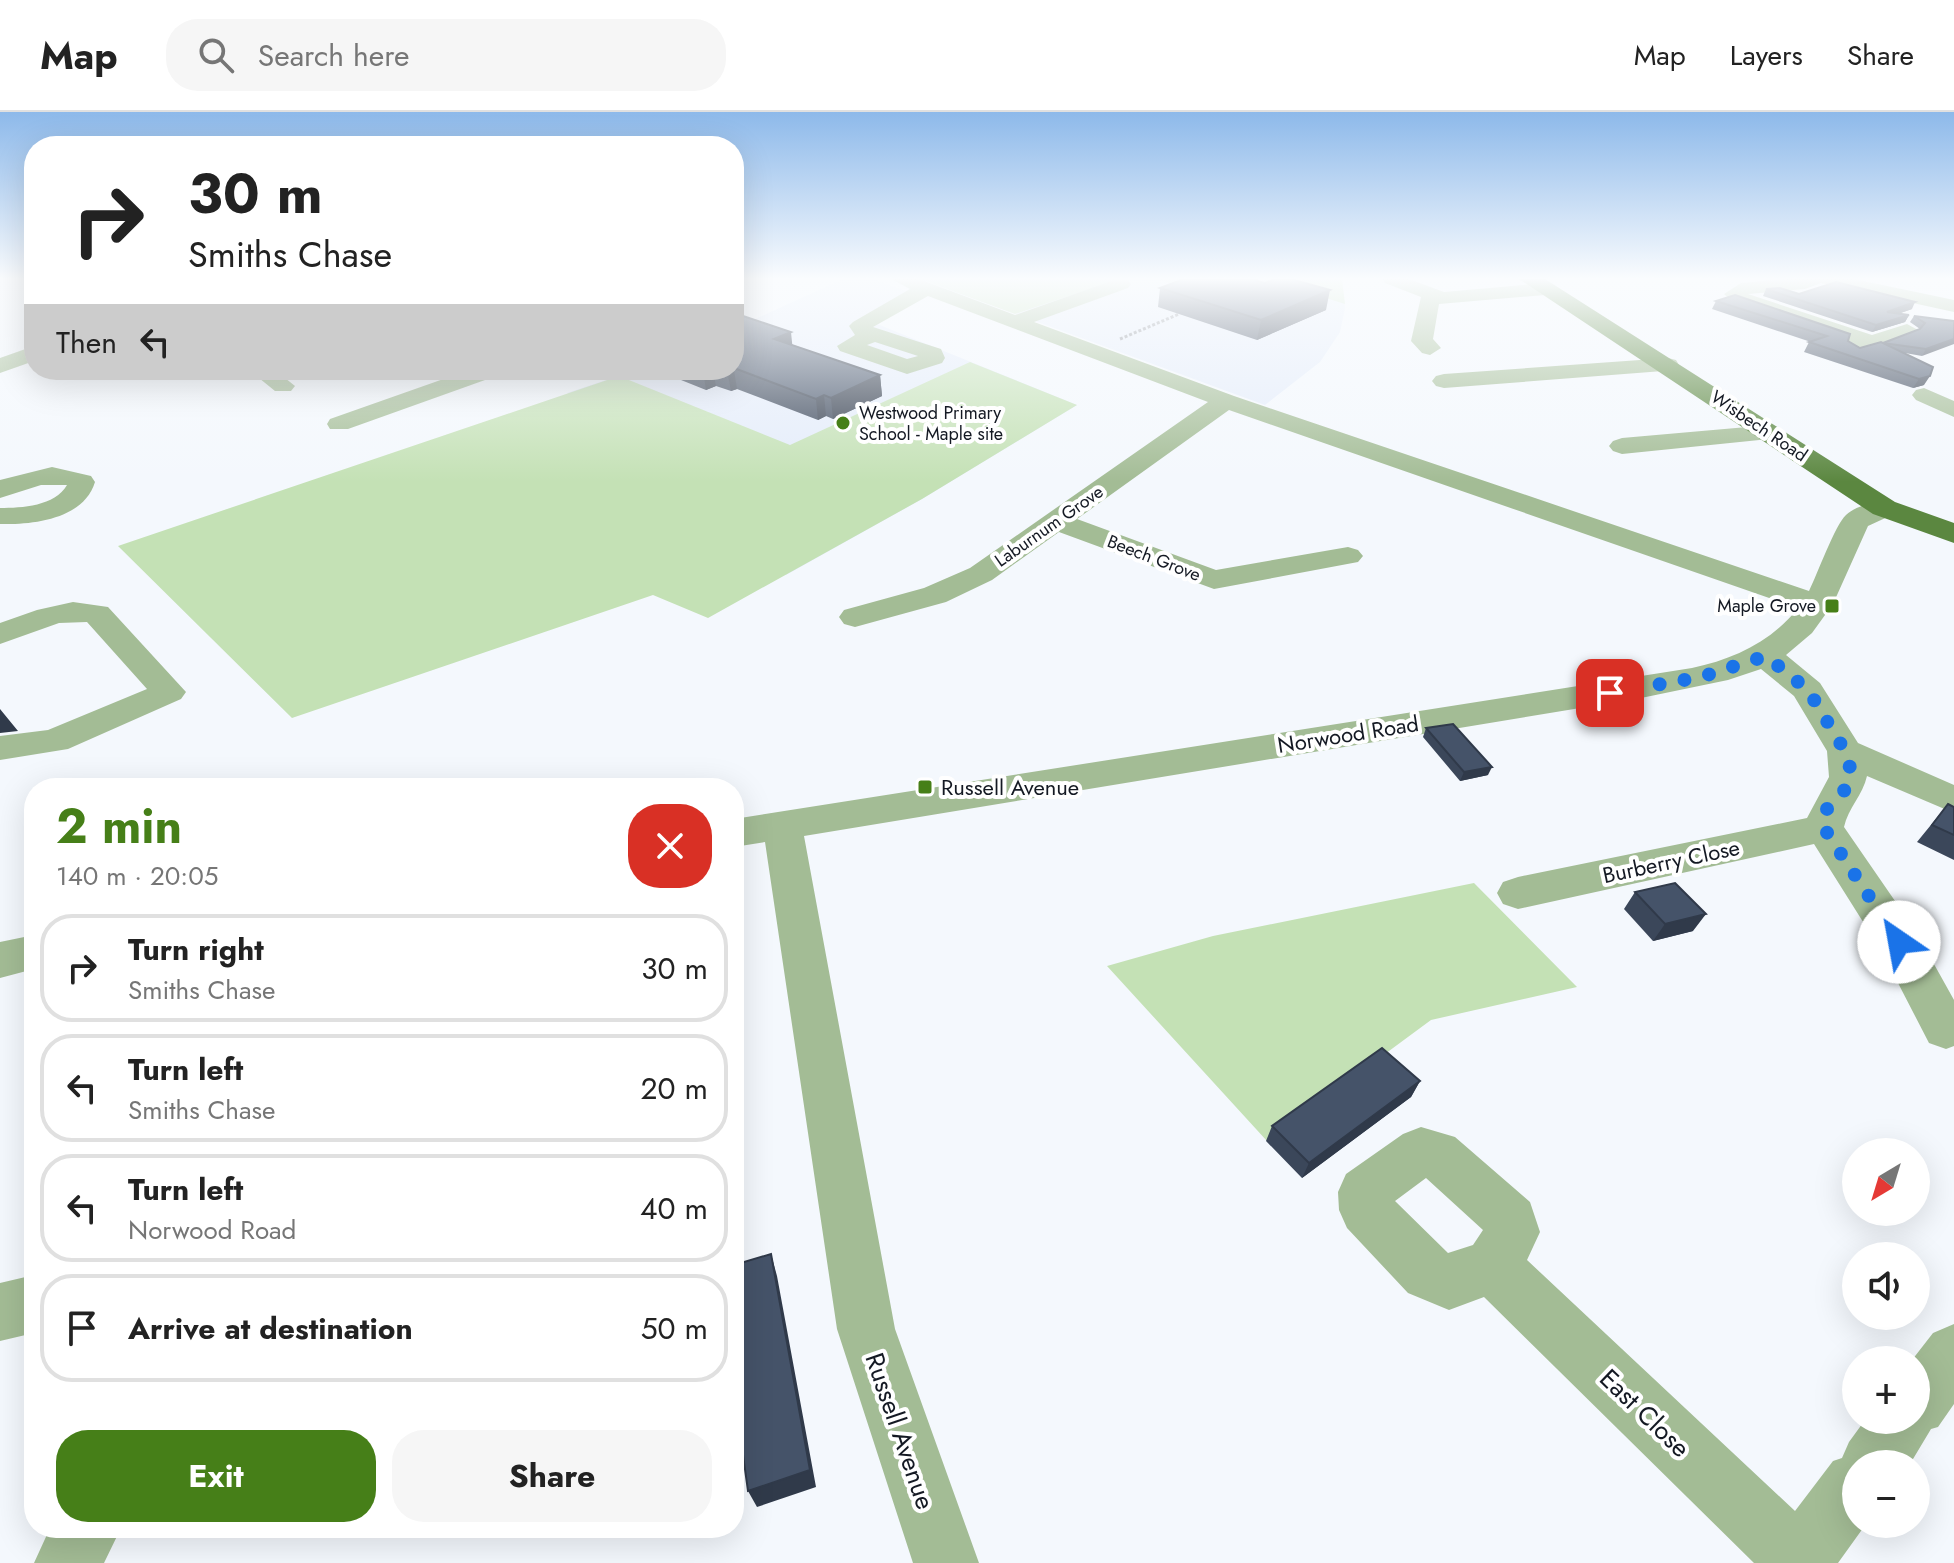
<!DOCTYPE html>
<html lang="en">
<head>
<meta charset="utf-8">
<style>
	:root { --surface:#fff; --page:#f6f6f6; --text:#222; --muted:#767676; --line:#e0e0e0; --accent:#467f18 }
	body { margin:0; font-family:Jost,sans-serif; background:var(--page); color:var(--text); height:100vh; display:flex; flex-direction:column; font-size:30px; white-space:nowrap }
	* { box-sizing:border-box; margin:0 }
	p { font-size:26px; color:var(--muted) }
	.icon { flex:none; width:44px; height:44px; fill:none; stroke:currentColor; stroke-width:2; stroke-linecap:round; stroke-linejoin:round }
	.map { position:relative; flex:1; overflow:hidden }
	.details { position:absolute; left:24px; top:666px; width:720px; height:760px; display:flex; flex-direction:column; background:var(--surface); border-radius:32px; box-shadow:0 8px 32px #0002 }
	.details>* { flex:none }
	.top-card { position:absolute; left:24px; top:24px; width:720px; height:244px; border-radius:32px; box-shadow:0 8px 32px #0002; background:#fff; color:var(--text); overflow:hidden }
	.needle { width:52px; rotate:218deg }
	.controls { position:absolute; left:1842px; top:1026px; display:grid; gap:16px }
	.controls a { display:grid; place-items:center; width:88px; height:88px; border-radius:50%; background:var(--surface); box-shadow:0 8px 32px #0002; font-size:40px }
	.pin { position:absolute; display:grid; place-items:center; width:68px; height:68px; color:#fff; margin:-34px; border-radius:16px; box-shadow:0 4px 12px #0006 }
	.me { position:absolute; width:88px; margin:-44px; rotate:327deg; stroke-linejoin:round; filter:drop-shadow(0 0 6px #0008) }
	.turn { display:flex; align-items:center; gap:28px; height:168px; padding:0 32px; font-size:36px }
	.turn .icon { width:104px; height:104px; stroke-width:2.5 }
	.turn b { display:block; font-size:56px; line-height:68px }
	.then { display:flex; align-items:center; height:76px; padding:0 32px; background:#0003; gap:16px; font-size:30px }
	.round { display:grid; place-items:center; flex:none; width:84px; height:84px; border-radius:32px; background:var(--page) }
	.overview { display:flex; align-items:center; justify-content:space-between; height:136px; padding:0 32px }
	h1 { font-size:48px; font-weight:700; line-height:60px; color:var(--accent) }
	.action { display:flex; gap:16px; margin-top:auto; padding:16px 32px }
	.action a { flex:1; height:92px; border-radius:32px; background:var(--accent); color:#fff; font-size:32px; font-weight:700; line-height:92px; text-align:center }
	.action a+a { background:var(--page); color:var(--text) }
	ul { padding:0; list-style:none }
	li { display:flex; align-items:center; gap:24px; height:108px; margin:0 16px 12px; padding:0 16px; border:4px solid var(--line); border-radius:32px }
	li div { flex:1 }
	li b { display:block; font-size:30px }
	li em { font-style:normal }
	header { display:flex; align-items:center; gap:48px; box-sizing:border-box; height:112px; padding:0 40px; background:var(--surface); border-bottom:2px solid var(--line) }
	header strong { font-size:38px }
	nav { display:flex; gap:44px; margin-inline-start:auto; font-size:28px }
	.search { width:560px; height:72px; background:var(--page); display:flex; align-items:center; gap:20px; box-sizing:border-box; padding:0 28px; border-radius:32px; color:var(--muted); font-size:30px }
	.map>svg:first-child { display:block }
</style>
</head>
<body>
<header>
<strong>Map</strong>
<div class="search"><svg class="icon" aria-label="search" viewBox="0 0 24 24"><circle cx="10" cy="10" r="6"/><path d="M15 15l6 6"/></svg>Search here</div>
<nav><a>Map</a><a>Layers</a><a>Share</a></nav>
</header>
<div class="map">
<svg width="1954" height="1451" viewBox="0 0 1954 1451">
	<rect width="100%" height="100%" fill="#f4f8fd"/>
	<path fill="#e4ecfa" d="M843 167H873L922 185 877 212 1077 293 922 387 786 463 567 281 618 264 605 258H734L740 214Z
		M920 167H1342L1345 196 1340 220 1320 250 1265 293Z"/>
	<path fill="#c4e1b5" d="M920 167H1119L1015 202Z
		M1156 167H1342L1345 192 1301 178H1193Z
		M970 250 1077 293 922 387 708 506 653 483 292 606 118 434 619 264 790 333Z
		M1474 771 1577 875 1431 908 1267 1029 1107 854 1213 824Z"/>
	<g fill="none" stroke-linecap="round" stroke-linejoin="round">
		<path stroke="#81858d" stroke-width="3" stroke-dasharray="3 2" stroke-linecap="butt" d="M1120 227 1179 202"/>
		<path fill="#a3bc95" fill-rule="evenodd" d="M891 167H919L1015 203 1114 168H1128L1131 172 1128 176 1034 210 1234 284 1809 479C1817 463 1835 413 1846 403 1857 393 1880 387 1894 390L1898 396 1894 402 1868 414 1833 492 1812 521 1786 543 1820 571 1858 631 1954 673V701L1867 664C1863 683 1848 696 1844 715L1915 818 1954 888V934L1946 937 1929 931 1882 840 1814 732 1518 797 1503 792 1497 781 1503 770 1518 765 1807 706 1829 665 1827 639 1794 584 1761 557 1728 568 1641 586 804 724 895 1217 979 1451H913L837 1217 765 730 734 735V707L1692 556C1734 547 1771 530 1798 496L1229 298 1077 407 1216 458 1348 435 1358 438 1363 444 1358 450 1214 477 1059 420 992 468 946 490 855 515 844 512 839 505 844 498 924 476 970 456 1208 290 928 184 873 215 941 237 945 246 942 251 907 262 840 239 837 234 855 223 849 214 853 210 910 177ZM875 230 918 244 907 247 867 233Z
			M1382 167H1409L1444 180 1545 171 1555 177 1545 183 1439 192 1433 227 1441 236 1430 243 1422 241 1411 229 1421 185 1385 171Z
			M1787 167H1854L1954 188V200L1821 171 1805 177 1748 182 1872 223 1907 212 1918 218 1914 222 1856 243 1845 236 1851 230 1737 193 1724 182 1741 171Z
			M34 234V249L0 261V246Z
			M1668 246 1676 248 1679 253 1676 258 1444 276 1436 274 1432 269 1436 264 1444 262Z
			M249 258H275L295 274 291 279H275Z
			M469 258H502L499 263 348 317H330L327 312 330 307Z
			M1924 276 1954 289V305L1916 288 1912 283 1916 278Z
			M1770 313 1779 316 1783 321 1779 326 1622 342 1613 339 1609 334 1613 329 1622 326Z
			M52 355 91 364 95 370C84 407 33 413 0 412V396C22 396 55 394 67 373H41L0 386V368Z
			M73 490 108 495 186 580 181 587 68 637 0 648V624L48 618 147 577 87 510 59 511 0 532V511L37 498Z
			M34 823V857L0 866V830Z
			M1421 1015 1455 1025 1530 1090 1540 1120 1527 1148 1795 1399 1833 1349 1842 1346 1849 1330 1865 1308H1916V1248H1912L1933 1221 1954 1212V1292L1938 1315 1931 1317 1910 1352H1856V1412H1866L1838 1451H1754L1484 1185 1449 1198 1408 1181 1347 1116 1339 1098 1338 1080 1346 1062 1403 1022ZM1426 1066 1483 1118 1473 1133 1448 1141 1395 1089Z
			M34 1163V1221L0 1229V1171Z
			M50 1416H121L104 1451H34Z"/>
		<path fill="#5b8740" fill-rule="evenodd" d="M1519 167H1545L1895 390 1954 411V431L1873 402Z"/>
	</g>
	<path fill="#3b475a" d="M1265 171 1326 198 1257 228 1158 195 1160 176Z
		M1766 177 1799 182 1912 197 1898 202 1909 203 1905 210 1872 220 1763 184Z
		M1716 189 1848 229 1860 236 1883 231 1920 217 1910 210 1914 204 1954 209 1922 244 1905 241 1924 273 1913 276 1804 240 1809 230H1811L1712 197Z
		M734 207 793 233 880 263 882 284 833 307 826 304 818 308 737 277 731 279 716 274 706 278 656 258H734Z
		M1426 616 1488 663 1460 669 1423 625Z
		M1948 692 1954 695V748L1917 730Z
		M1635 780 1693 819 1653 829 1624 797Z
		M1420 969 1411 985 1302 1066 1266 1029 1272 1014Z"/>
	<path fill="#303a4a" d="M1330 178 1326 198 1257 228 1261 208Z
		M1915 190 1912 197 1883 207 1887 200Z
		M1909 203 1905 210 1872 220 1876 213Z
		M791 220 793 240 774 227Z
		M1954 227V232L1922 244 1926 237Z
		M703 258H713L716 274 706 278Z
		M727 258H734L737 277 731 279Z
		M880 263 882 284 833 307 831 286Z
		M1930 264 1924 273 1913 276 1919 267Z
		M824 283 826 304 818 308 816 287Z
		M0 597 18 619 0 621Z
		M1492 655 1488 663 1460 669 1464 660Z
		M1706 802 1693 819 1653 829 1665 812Z
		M1420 969 1411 985 1302 1066 1309 1051Z
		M771 1142 777 1164 816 1375 757 1395 748 1379Z"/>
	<path fill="#455369" stroke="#303a4a" stroke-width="2" d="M1184 167H1251L1265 171 1275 167H1291L1330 178 1261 208 1160 176Z
		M1836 170 1915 190 1887 200 1909 203 1876 213 1766 177 1780 176 1799 182Z
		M1735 183 1850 222 1848 229 1860 236 1881 230 1933 255 1930 264 1919 267 1809 230 1827 224 1716 189Z
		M743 204 791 220 774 227 880 263 831 286 824 283 816 287 734 256V207Z
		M1914 204 1954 209V227L1926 237 1883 231 1920 217 1925 211Z
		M1453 612 1492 655 1464 660 1426 616Z
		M1948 692 1954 695V723L1932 713Z
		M1675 771 1706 802 1665 812 1635 780Z
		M1382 936 1420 969 1309 1051 1272 1014Z
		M771 1142 810 1358 748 1379 734 1278V1153Z"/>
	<linearGradient id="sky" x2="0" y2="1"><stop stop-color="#8db9ea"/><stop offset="0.45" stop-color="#fafcfe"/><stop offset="1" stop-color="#fafcfe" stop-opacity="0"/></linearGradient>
	<rect width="1954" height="370" fill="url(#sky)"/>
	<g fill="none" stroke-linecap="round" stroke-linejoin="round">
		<path stroke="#1a73e8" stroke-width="14" stroke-dasharray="0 25.2" d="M1610 581 1701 565 1766 544 1808 578 1845 639 1851 659 1844 679 1826 698 1824 716 1899 830"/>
	</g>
	<g fill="#467f18" stroke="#fff" stroke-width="3">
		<circle cx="843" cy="311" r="8"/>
		<rect x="1824" y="486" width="16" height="16" rx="4"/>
		<rect x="917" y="667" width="16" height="16" rx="4"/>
	</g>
	<g text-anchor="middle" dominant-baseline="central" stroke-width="8" stroke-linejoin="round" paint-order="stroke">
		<g font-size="18" fill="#141923" stroke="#fff" text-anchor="start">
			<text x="859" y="301">Westwood Primary<tspan x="859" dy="21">School - Maple site</tspan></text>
			<text x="1816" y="494" text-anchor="end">Maple Grove</text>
		</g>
		<g font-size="18" fill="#141923" stroke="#fff">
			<text transform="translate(1759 314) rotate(34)">Wisbech Road</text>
			<text transform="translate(1049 414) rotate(-35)">Laburnum Grove</text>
			<text transform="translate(1154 446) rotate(21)">Beech Grove</text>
		</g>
		<g font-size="22" fill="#141923" stroke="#fff">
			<text transform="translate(1348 622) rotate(-9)">Norwood Road</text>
			<text transform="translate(1671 749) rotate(-12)">Burberry Close</text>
		</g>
		<g font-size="22" fill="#141923" stroke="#fff" text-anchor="start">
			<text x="941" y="675">Russell Avenue</text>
		</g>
		<g font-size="26" fill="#141923" stroke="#fff">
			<text transform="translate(1645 1301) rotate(44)">East Close</text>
			<text transform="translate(900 1319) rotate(71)">Russell Avenue</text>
		</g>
	</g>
</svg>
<div class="controls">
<a><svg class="needle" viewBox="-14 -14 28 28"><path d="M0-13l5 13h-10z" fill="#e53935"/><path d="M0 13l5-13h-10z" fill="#767676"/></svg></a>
<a><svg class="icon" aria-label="sound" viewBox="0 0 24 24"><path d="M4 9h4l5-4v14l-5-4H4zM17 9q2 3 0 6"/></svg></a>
<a>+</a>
<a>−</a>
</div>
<div class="pin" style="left:1610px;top:581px;background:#d93025"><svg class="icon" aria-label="arrive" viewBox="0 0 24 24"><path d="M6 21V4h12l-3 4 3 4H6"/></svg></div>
<svg class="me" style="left:1899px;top:830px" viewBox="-20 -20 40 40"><circle r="19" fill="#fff"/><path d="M0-13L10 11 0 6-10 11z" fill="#1a73e8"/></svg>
<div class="top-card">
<div class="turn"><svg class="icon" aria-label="right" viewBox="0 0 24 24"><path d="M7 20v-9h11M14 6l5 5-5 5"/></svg><div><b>30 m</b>Smiths Chase</div></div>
<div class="then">Then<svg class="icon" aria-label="left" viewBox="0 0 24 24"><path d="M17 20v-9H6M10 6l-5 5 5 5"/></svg></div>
</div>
<section class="details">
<div class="overview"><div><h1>2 min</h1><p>140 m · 20:05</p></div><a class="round" style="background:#d93025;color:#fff"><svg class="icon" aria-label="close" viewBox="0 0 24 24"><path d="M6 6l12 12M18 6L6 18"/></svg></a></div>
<ul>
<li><svg class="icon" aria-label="right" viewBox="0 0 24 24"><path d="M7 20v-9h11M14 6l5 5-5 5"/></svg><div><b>Turn right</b><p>Smiths Chase</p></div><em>30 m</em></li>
<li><svg class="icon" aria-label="left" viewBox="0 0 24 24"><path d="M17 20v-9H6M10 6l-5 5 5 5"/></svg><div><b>Turn left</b><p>Smiths Chase</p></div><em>20 m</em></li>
<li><svg class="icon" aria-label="left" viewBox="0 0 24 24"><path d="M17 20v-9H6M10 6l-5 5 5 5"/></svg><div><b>Turn left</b><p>Norwood Road</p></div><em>40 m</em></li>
<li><svg class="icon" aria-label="arrive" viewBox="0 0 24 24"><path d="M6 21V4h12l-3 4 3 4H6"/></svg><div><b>Arrive at destination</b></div><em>50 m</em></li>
</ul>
<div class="action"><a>Exit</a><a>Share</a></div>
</section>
</div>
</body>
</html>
